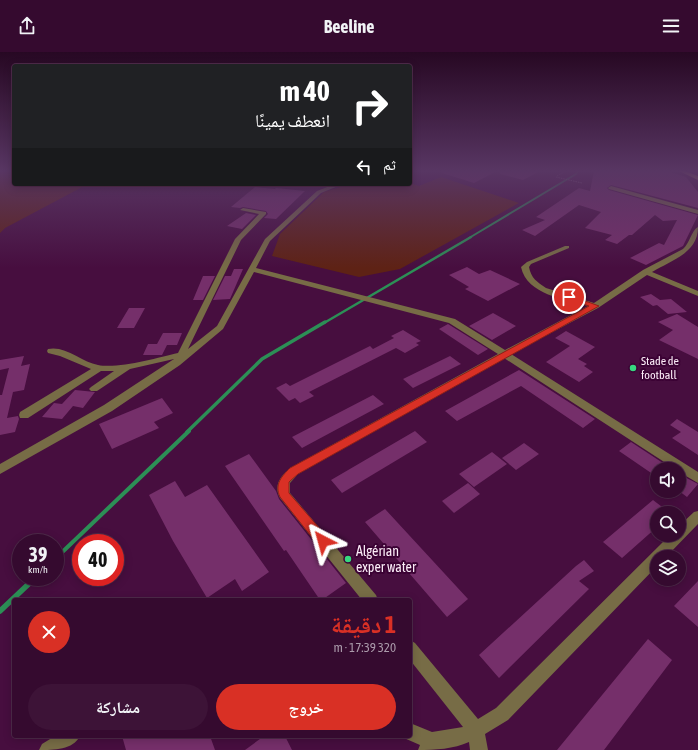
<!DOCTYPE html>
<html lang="ar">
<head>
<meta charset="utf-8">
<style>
	:root { --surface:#350a2f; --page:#3d1337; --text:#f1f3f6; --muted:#aa9aaa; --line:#4f2b4b; --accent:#d93025 }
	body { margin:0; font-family:"Asap Condensed","Noto Naskh Arabic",sans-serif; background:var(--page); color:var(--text); direction:rtl; height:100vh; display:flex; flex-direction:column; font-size:15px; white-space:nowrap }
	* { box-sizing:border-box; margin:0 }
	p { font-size:13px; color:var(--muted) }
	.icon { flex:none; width:22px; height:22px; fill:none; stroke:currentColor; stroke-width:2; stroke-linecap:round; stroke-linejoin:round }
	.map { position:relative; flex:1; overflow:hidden; direction:ltr }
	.sheet { position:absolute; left:12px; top:546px; width:400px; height:140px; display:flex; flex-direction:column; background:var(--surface); border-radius:4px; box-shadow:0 2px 10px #0003,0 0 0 1px var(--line); direction:rtl }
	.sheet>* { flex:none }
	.top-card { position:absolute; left:12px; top:12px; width:400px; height:122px; border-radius:4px; box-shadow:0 2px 10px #0003,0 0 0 1px var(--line); direction:rtl; background:#202124; color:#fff; overflow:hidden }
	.tools { position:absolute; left:650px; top:410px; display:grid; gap:8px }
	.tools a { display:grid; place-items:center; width:36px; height:36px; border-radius:50%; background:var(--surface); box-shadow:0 2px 10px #0003,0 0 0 1px var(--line); font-size:20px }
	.speed { position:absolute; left:12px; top:482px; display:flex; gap:8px; font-size:20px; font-weight:700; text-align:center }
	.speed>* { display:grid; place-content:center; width:52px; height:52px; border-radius:50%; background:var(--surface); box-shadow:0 2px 10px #0003,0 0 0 1px var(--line); line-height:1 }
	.speed small { font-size:10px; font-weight:400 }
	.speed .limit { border:6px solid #d22; background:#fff; color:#111 }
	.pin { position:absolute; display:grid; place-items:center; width:34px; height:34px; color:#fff; margin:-17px; border:2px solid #fff; border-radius:50%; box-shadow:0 1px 4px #0007 }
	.me { position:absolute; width:44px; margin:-22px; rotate:321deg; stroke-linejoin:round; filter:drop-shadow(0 0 3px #0008) }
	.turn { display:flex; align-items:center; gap:14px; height:84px; padding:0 16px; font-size:18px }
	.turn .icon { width:52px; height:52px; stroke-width:2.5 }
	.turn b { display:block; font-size:28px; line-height:34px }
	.then { display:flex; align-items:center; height:38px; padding:0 16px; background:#0003; gap:8px; font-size:15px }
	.round { display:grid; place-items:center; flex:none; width:42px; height:42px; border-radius:21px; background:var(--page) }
	.head { display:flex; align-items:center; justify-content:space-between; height:68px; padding:0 16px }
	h1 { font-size:24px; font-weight:700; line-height:30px; color:var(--accent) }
	.cta { display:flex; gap:8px; margin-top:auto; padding:8px 16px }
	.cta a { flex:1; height:46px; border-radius:24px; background:var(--accent); color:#fff; font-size:16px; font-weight:700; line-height:46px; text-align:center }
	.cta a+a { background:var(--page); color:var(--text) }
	header { display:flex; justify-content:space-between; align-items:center; height:52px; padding:0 16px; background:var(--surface); font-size:18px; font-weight:700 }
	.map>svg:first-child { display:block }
</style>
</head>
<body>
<header><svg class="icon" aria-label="menu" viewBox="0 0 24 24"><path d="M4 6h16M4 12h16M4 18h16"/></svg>Beeline<svg class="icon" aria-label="share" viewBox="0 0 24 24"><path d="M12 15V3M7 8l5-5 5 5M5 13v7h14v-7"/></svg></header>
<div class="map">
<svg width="698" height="698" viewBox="0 0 698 698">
	<rect width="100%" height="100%" fill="#470e3f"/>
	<path fill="#5e2215" d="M0 119H14V132H88L5 176 0 181Z
		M441 125 519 151 400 217 359 225 272 204 280 182 324 140 350 132 410 131 419 134Z"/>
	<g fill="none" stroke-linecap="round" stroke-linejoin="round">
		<path stroke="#2c8f56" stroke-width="2" d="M469 186 576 122 578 119"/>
		<path stroke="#2c8f56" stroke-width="2.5" d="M324 271 471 185"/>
		<path stroke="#2c8f56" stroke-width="3.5" d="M187 380 262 307 325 270"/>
		<path stroke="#2c8f56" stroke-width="4" d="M55 507 189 379"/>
		<path stroke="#2c8f56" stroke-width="5.5" d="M0 559 36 525"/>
	</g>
	<path fill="#752f6a" d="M442 119H497L474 131 442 121Z
		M500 119H540L523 128 500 122Z
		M594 119H667L686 125 698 140V156L611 133 607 136 609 138 698 163 683 194 646 213 630 206 659 191 664 193 677 168 663 169 655 163 632 183H629L617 192 605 188 612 183 585 176 601 160 579 153 535 184 522 178 545 168 536 165 579 136 590 139Z
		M255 135 275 137 276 136 305 139 276 167 264 166 268 162 266 159 243 155 240 156 231 155Z
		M246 161 256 163 242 177 227 174Z
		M467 215 479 222 490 218 520 232 488 249 465 237 469 235 449 223Z
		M234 217H243L230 247 213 248 225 224H231Z
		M203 224H215L203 248H193Z
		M651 242 660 248 671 247 687 260 668 262 657 253 653 254 640 245Z
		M129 256H145L134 276H117Z
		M493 261 516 274 492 288 469 274Z
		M677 262 698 275V307L659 288 673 278 658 270Z
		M448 272 488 297 478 303 439 277Z
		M403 278 421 289 416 291 419 293 405 301 396 296 309 340 314 344 300 351 295 346 289 349 276 336 286 331 290 334 370 294 373 297 394 286 391 284Z
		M566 279 595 295 578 307 587 312 584 314 593 320 579 330 546 310 570 294 555 286Z
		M163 281H182L177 293H167L162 303H143L148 292H157Z
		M24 304 21 314 30 312 24 338 13 340 7 366 18 364 19 367 15 380 0 383V343H2L9 316 0 318V308Z
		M450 304 461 312 413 336 403 327Z
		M519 318 595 367 583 376 521 334 457 369 445 359Z
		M75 338 95 340 83 356 73 354 62 367 42 365 54 351 62 352Z
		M373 343 384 352 302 396 292 385Z
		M162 346 173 361 154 370 159 376 112 397 99 372Z
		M677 367 698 380V403L672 386 681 380 670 373Z
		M415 379 427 390 342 441 331 428Z
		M631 390 672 417H657V425L619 399Z
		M524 391 539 402 516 418 502 406Z
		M492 400 507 412 474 435 459 422Z
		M249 402 276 439 279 447 346 531 322 548H320L286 498 284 499 225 414Z
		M679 422 698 432 687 445 679 439Z
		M175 429 185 445 207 433 269 520 242 539 235 527 207 546 173 489 149 443Z
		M468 431 480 442 454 461 442 449Z
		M653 448 670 461H657V475L622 506 603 490Z
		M385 457 468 547 447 565 365 470Z
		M584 508 594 519 579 529 589 537 499 626 479 603 576 514Z
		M698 529V575L674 554Z
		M648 587 672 608 604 698H557Z
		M122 684H210L215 698H126Z
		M264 684H285L292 698H245Z"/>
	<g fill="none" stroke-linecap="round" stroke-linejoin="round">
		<path stroke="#987292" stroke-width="1" stroke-dasharray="1.5 1" stroke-linecap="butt" d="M557 124 566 119
			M556 125 582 131"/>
		<path fill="#776c46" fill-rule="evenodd" d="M335 132H343L321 141 270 189 256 216 455 267 505 298 588 254C565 247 527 243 521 215L527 210 565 194H569V196L531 212 529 215C531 226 537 230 546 236L594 251 643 218 683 197C690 191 691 179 698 175 698 201 672 208 652 220L698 239V244L647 223 598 256 511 302 698 420V431L679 420V417H675L504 306 298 422 290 431V441L376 543 378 548H362L280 446C273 433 281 424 290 416L498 302 449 271 254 220 223 277 180 313 112 359 0 422V412L104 353 174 307 130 317 97 339H91L89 337 91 335 114 319H101L28 366H20L19 363 20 360 91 317 60 304 48 301 47 299 48 297C65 293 82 310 98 313 118 317 157 306 178 301L235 187 259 162 240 158 243 156 266 160V162L241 188 188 297 217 274 265 187 317 139Z
			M611 134 698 158V162L609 137 608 136Z
			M698 459V472L666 505H657V514L508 668 485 682 488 698H470L469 690C454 697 435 698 418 698L420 693 404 686 403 684H410V671L432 680 463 675 410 608V588L415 591 478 667 496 656 670 483H679V474L694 460Z
			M55 684H80C73 698 54 698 39 698L42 692Z"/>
		<path fill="#c5ae5b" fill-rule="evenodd" d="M679 119H685L698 124V128Z"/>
	</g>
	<linearGradient id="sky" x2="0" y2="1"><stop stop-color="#270823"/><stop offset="0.55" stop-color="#583663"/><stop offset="1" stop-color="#583663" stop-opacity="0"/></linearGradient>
	<rect width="698" height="216" fill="url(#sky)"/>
	<path fill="#d93025" stroke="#8d1f18" d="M569 243 599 254 298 422 289 430V441L327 485 329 489 327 493 323 494 318 493 280 445C274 432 282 424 290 416L589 254 566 247V244Z"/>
	<g fill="#37d880" stroke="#3b0234" stroke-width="1.5">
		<circle cx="633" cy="316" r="4"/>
		<circle cx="348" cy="507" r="4"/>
	</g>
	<g text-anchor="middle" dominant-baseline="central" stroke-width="4" stroke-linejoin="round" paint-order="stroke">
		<g font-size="12" fill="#fcedf8" stroke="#3b0234" text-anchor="start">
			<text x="641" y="309">Stade de<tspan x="641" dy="14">football</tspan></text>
		</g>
		<g font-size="14" fill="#fcedf8" stroke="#3b0234" text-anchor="start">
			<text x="356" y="499">Algérian<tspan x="356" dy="16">exper water</tspan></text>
		</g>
	</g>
</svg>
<div class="tools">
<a><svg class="icon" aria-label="sound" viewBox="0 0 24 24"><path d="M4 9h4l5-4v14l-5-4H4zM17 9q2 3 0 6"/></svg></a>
<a><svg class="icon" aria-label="search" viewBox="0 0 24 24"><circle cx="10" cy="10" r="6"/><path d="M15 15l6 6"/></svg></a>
<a><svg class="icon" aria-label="layers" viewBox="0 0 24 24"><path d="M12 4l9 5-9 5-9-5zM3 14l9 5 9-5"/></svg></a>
</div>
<div class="speed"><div>39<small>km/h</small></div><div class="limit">40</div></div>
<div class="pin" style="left:569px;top:245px;background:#d93025"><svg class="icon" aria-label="arrive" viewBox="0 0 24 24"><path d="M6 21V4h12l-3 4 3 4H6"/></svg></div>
<svg class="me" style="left:323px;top:489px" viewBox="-20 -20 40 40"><path d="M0-17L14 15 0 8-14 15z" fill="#d93025" stroke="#fff" stroke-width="4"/></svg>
<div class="top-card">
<div class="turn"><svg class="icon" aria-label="right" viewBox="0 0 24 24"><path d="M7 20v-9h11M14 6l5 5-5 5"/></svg><div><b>40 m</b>انعطف يمينًا</div></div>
<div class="then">ثم<svg class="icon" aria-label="left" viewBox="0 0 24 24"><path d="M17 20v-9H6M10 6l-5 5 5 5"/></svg></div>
</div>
<section class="sheet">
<div class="head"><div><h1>1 دقيقة</h1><p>320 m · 17:39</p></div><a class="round" style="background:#d93025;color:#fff"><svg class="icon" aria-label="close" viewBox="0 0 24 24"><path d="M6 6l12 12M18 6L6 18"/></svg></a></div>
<div class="cta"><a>خروج</a><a>مشاركة</a></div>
</section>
</div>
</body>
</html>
